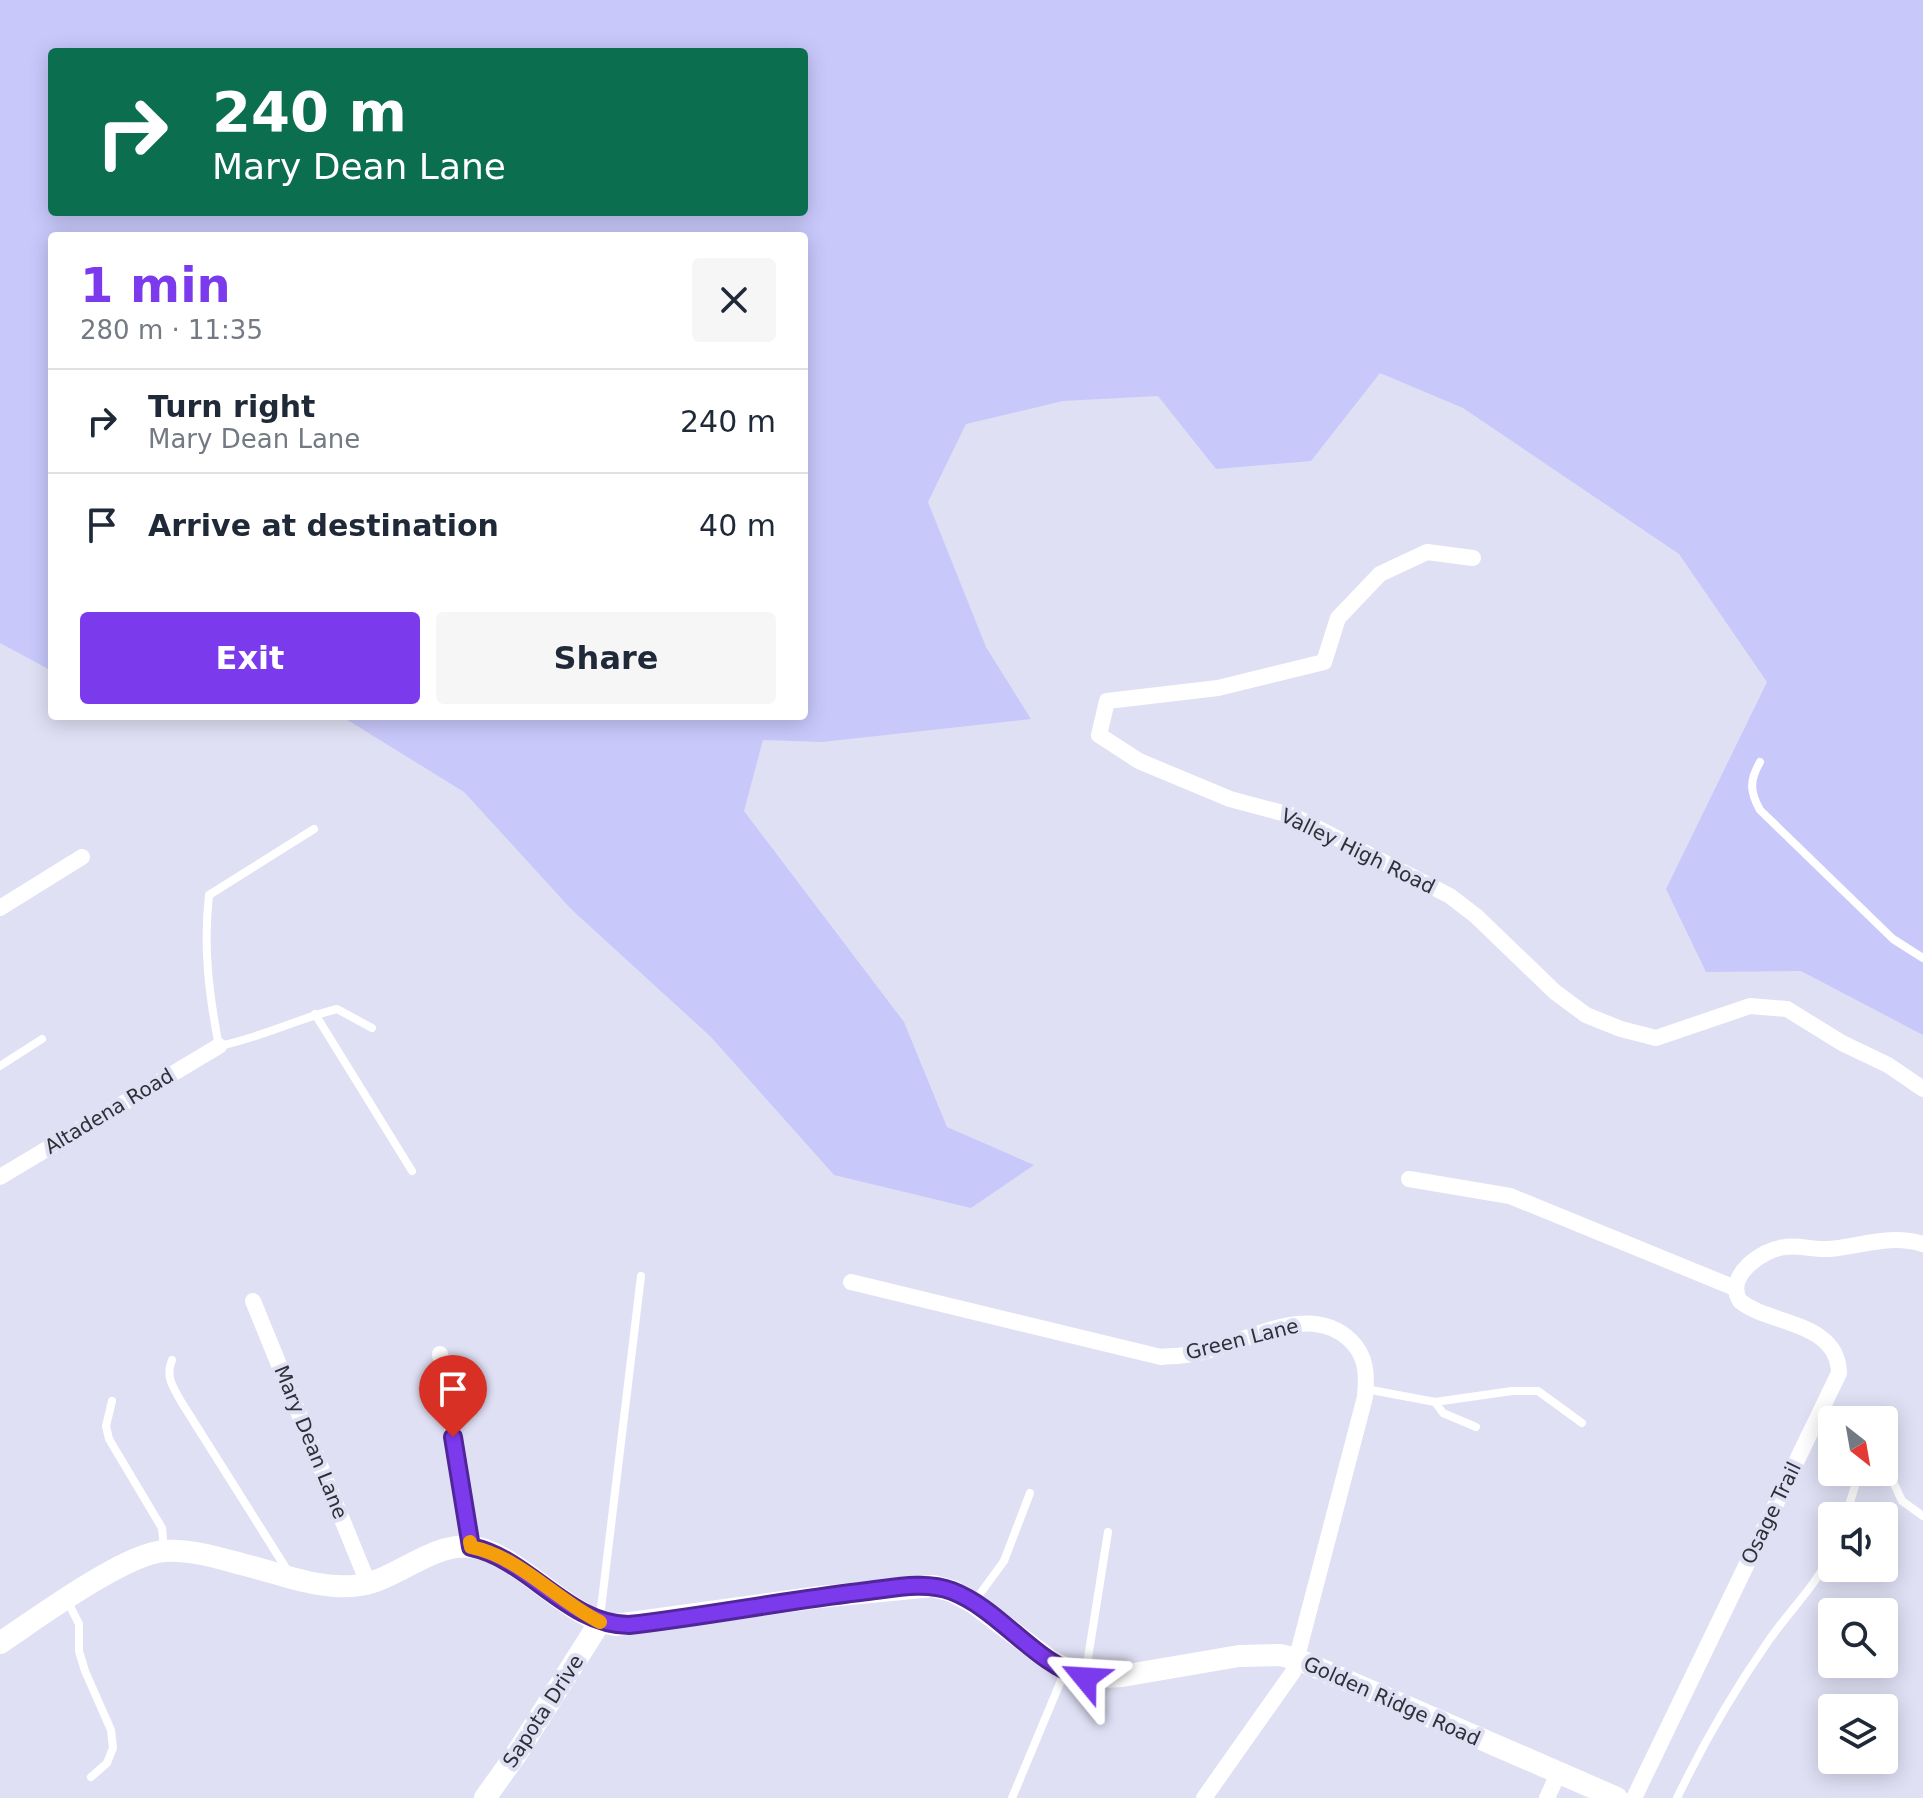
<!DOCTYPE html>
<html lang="en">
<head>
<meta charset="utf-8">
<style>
	:root { --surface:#fff; --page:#f6f6f7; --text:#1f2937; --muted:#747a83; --line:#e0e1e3; --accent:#7c3aed }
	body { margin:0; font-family:"DejaVu Sans",sans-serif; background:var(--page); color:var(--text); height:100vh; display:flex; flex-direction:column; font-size:30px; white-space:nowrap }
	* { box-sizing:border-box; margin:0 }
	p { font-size:26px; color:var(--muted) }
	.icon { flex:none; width:44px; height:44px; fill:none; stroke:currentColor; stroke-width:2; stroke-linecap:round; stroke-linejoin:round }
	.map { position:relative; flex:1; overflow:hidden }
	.panel { position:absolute; left:48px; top:232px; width:760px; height:488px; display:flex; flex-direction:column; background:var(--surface); border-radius:8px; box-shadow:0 4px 20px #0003 }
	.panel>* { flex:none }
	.banner { position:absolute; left:48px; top:48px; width:760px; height:168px; border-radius:8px; box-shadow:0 4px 20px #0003; background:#0b6e4f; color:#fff; overflow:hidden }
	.needle { width:52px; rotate:149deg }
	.fabs { position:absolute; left:1818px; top:1406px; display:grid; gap:16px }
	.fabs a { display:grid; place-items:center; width:80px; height:80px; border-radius:8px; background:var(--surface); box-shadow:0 4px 20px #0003; font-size:40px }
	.pin { position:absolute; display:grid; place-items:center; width:68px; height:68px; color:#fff; margin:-82px -34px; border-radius:50% 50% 50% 0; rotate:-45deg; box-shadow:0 0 8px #0007 }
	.pin .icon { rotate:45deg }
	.me { position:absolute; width:88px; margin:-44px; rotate:297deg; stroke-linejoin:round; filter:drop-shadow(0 0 6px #0008) }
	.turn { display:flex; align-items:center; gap:28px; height:168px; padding:0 32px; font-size:36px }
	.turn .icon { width:104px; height:104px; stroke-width:2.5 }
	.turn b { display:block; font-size:56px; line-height:68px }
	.round { display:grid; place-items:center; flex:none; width:84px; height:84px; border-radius:8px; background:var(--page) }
	.overview { display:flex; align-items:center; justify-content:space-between; height:136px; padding:0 32px }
	h1 { font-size:48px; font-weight:600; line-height:60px; color:var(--accent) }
	.primary-button { display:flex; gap:16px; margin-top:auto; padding:16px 32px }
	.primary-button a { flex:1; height:92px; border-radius:8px; background:var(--accent); color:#fff; font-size:32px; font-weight:600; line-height:92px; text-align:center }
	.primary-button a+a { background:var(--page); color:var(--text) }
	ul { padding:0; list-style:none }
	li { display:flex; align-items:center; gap:24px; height:104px; padding:0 32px; border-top:2px solid var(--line) }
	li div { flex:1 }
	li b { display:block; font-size:30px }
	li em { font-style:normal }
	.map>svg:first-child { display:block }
</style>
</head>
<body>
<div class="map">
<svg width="1923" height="1798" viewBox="0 0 1923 1798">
	<rect width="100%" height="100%" fill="#e0e0f5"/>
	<path fill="#c8c8fb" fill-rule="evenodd" d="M0 0H1923V1035L1801 971 1706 972 1666 889 1767 682 1679 554 1463 408 1380 373 1311 461 1216 469 1158 396 1063 401 966 424 928 502 986 647 1031 719 822 742 763 740 744 811 904 1022 947 1127 1034 1165 971 1208 834 1175 711 1037 571 909 464 792 341 716H804V236H52V671L0 643ZM52 52H804V212H52Z"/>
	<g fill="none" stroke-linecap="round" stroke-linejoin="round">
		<path stroke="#fff" stroke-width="8" d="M1760 762C1749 781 1750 792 1760 810L1893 939 1923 958
			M314 829 209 895C203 947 209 995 219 1046 260 1038 297 1019 337 1009L372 1028
			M315 1014 412 1171
			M0 1066 42 1039
			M172 1360C165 1377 173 1387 182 1403L289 1573
			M1366 1389 1435 1402 1512 1391H1538L1582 1423
			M112 1401 106 1426 109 1439 162 1528 164 1550
			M1435 1402 1443 1413 1476 1427
			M1884 1462 1902 1501 1923 1516
			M1846 1516 1859 1472
			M67 1600 79 1624V1651L85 1671 111 1730 113 1748 107 1763 91 1777
			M974 1602 1004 1561 1030 1493
			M600 1617 641 1276
			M1085 1677 1108 1532
			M1012 1798 1065 1671
			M1677 1798C1703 1744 1733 1692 1767 1643 1788 1612 1816 1586 1832 1552"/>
		<path stroke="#fff" stroke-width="16" d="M1473 558 1427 552 1380 574 1338 618 1324 662 1218 688 1107 701 1099 735 1139 761 1230 799 1294 816 1450 896 1476 916 1555 992 1586 1015 1621 1029 1656 1038 1750 1006 1787 1009 1842 1043 1888 1065 1923 1089
			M0 908 82 857
			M0 1177 219 1046
			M1409 1179 1510 1196 1735 1288
			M851 1282 1161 1357C1173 1356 1186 1356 1198 1353 1245 1344 1308 1300 1350 1340 1367 1356 1367 1375 1365 1397L1293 1672 1204 1798
			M253 1301 368 1583
			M440 1354 471 1547
			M1547 1798 1558 1774
			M1634 1798 1839 1373C1838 1321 1769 1325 1740 1301 1724 1276 1763 1249 1785 1247 1800 1245 1814 1250 1829 1249 1861 1246 1891 1234 1923 1244"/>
		<path stroke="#fff" stroke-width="22" d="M0 1643C36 1619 124 1554 164 1551 194 1549 224 1560 253 1567 287 1576 325 1591 360 1585 403 1578 439 1534 485 1550 528 1565 574 1621 616 1625L819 1597 933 1586 952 1591 974 1603 1049 1660 1085 1678 1122 1676 1239 1656 1280 1655 1297 1659 1617 1798
			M485 1798 515 1756 600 1622"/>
	</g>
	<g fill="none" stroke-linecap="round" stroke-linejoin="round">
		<defs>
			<path id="route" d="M453 1437 471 1547C529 1559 568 1625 629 1625 707 1616 783 1601 860 1592 889 1589 924 1580 952 1591 1001 1610 1033 1663 1085 1678"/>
		</defs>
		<use href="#route" stroke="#51269a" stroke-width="20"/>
		<use href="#route" stroke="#7c3aed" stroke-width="14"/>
		<path stroke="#f59e0b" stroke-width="14" d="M470 1542 471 1547C520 1557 556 1600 600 1622"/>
	</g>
	<g text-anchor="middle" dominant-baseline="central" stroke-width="8" stroke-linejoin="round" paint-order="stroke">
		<g font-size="20" fill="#2f2f37" stroke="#e0e0f5">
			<text transform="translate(1358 851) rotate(26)">Valley High Road</text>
			<text transform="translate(109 1111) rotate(-31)">Altadena Road</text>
			<text transform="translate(1242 1339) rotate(-14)">Green Lane</text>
			<text transform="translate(311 1442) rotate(68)">Mary Dean Lane</text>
			<text transform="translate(1771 1513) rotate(-64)">Osage Trail</text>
			<text transform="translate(1392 1701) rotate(24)">Golden Ridge Road</text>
			<text transform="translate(543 1711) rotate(-57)">Sapota Drive</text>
		</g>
	</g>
</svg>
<div class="fabs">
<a><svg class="needle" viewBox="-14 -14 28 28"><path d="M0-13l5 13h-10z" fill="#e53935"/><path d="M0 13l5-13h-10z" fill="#747a83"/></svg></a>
<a><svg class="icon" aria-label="sound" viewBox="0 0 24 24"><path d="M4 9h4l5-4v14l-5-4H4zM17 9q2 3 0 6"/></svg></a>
<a><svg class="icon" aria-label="search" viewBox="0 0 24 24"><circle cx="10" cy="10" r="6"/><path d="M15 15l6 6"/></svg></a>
<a><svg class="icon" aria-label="layers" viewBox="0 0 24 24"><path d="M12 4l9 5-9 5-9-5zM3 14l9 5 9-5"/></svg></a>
</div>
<div class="pin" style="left:453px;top:1437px;background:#d93025"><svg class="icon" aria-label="arrive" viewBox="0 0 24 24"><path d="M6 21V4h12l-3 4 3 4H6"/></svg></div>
<svg class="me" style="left:1085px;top:1678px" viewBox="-20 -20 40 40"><path d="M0-17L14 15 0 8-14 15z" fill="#7c3aed" stroke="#fff" stroke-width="4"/></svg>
<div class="banner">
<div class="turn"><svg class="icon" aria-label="right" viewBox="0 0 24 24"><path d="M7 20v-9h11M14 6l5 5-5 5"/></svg><div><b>240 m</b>Mary Dean Lane</div></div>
</div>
<section class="panel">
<div class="overview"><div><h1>1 min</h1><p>280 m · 11:35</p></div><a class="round"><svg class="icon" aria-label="close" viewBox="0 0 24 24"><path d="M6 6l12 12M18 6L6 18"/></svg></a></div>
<ul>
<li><svg class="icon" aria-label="right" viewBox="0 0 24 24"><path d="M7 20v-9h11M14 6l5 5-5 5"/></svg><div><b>Turn right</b><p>Mary Dean Lane</p></div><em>240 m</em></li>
<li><svg class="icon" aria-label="arrive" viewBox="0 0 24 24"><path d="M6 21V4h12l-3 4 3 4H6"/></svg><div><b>Arrive at destination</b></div><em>40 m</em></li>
</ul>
<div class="primary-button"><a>Exit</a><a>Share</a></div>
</section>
</div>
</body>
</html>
